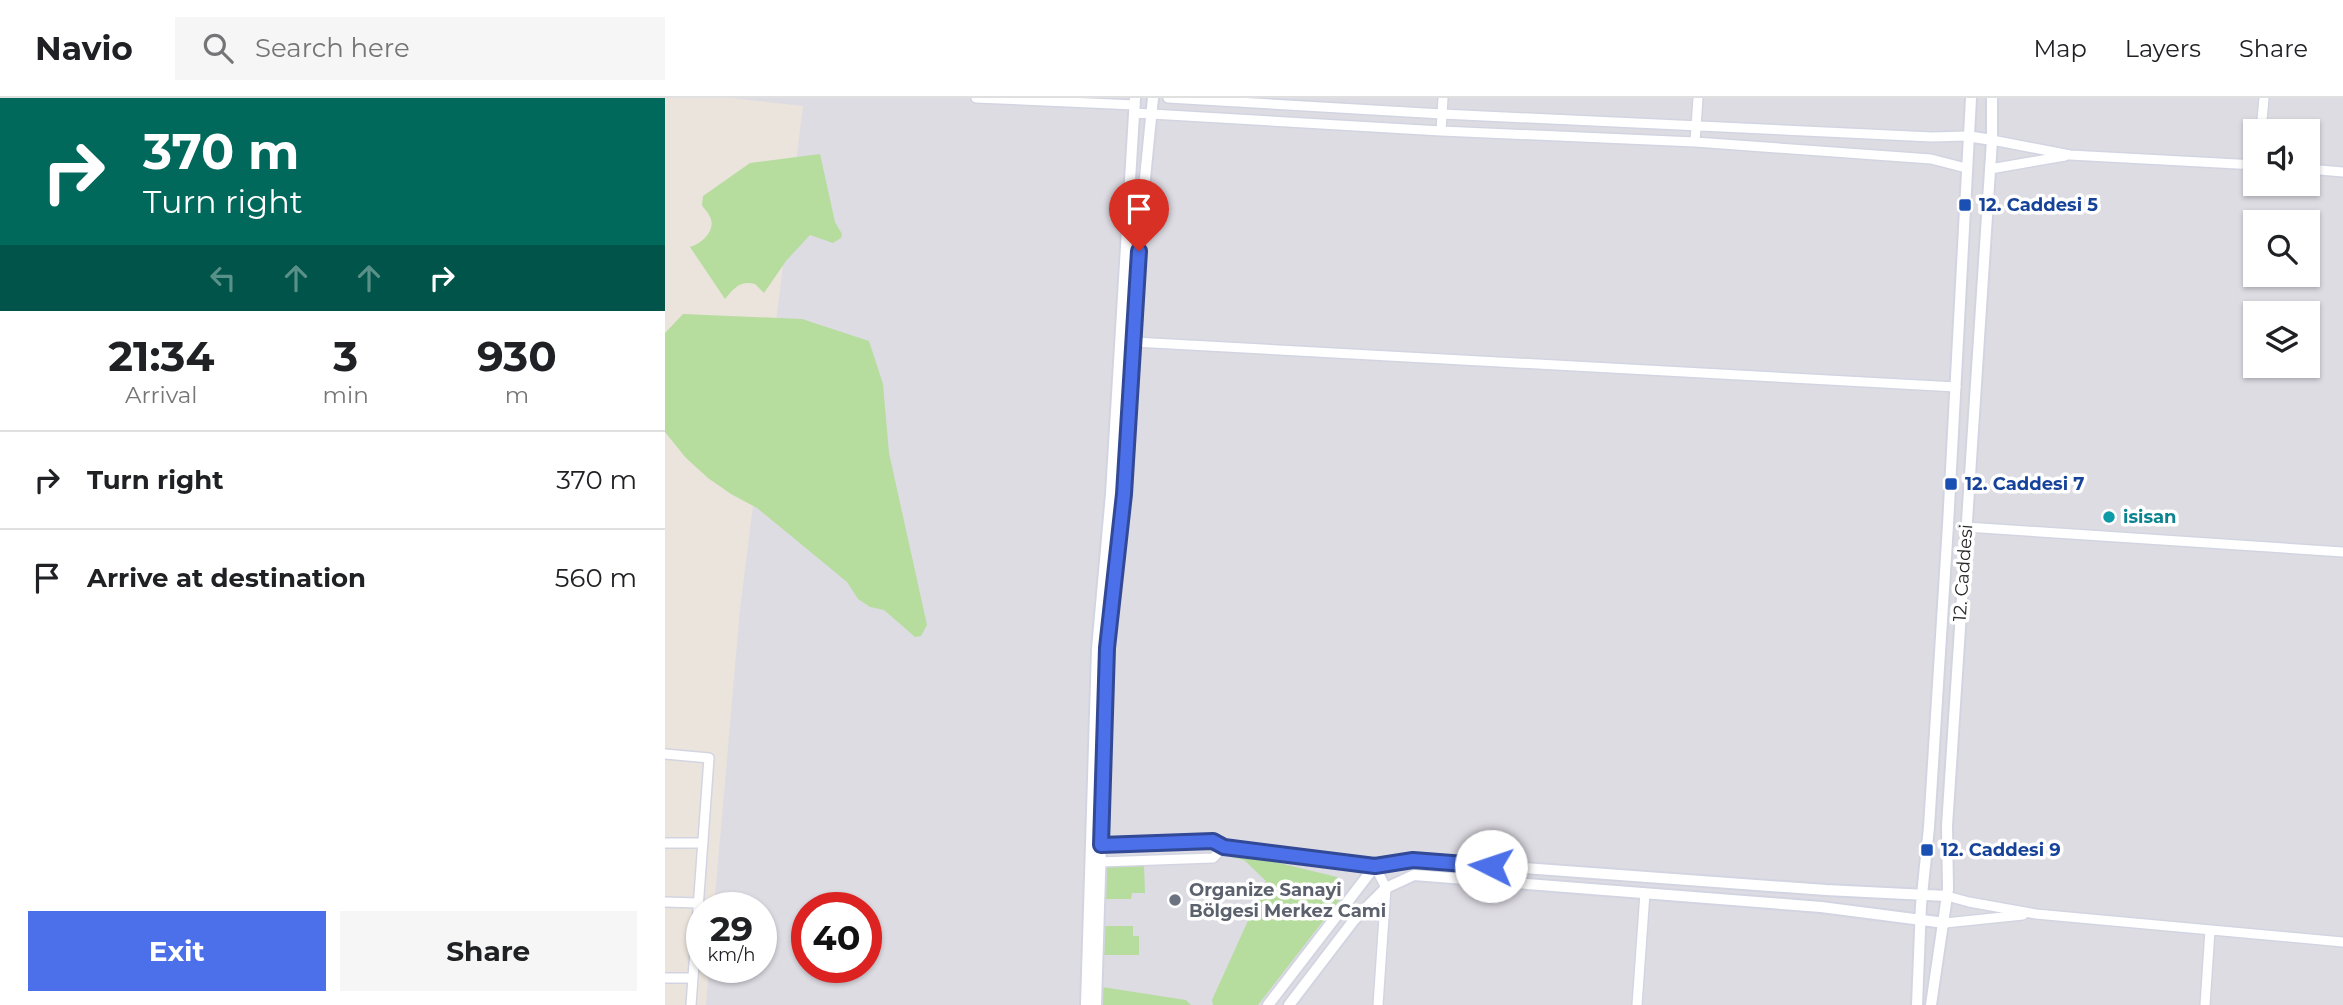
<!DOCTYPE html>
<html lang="en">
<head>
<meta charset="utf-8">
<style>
	:root { --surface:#fff; --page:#f6f6f6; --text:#202124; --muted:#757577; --line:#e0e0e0; --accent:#4b70e9 }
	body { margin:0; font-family:Montserrat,sans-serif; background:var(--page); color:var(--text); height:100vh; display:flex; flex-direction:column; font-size:26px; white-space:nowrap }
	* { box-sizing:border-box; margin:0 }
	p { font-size:23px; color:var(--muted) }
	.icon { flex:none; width:38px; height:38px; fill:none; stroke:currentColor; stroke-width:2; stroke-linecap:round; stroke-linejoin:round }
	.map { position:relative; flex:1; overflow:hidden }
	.panel { display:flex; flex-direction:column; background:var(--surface); width:665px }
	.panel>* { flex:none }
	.guide { background:#00695c; color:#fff; overflow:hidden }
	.buttons { position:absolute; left:1578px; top:21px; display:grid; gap:14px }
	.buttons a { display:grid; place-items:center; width:77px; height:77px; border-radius:0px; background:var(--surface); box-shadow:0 2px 5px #0004; font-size:35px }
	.speed { position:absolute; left:21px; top:794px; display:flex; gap:14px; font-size:35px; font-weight:700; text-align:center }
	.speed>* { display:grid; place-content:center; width:91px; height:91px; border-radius:50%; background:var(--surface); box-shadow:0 2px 5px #0004; line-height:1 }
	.speed small { font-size:18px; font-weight:400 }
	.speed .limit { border:10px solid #d22; background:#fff; color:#111 }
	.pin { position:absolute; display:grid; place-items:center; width:60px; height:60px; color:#fff; margin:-72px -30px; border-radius:50% 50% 50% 0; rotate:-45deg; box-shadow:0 0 7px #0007 }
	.pin .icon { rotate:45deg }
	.me { position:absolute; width:77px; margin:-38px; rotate:274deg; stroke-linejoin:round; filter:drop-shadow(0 0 5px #0008) }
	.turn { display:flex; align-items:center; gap:24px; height:147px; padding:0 28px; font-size:32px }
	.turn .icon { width:91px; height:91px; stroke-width:2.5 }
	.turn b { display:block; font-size:49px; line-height:60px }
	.lanes { display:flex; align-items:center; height:66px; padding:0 28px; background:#0003; justify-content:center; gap:35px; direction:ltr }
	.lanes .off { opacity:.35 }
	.eta { display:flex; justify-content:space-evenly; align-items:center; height:119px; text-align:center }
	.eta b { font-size:42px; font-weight:700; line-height:49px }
	.primary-button { display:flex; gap:14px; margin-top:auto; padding:14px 28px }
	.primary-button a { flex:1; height:80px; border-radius:0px; background:var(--accent); color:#fff; font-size:28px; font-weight:700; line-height:80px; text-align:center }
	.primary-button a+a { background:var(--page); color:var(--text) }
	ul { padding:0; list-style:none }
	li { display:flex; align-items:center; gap:21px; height:98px; padding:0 28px; border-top:2px solid var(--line) }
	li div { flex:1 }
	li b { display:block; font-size:26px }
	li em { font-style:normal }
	header { display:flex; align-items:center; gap:42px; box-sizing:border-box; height:98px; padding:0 35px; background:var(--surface); border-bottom:2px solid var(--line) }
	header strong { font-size:33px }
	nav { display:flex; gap:38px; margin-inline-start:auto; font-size:24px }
	.search { width:490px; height:63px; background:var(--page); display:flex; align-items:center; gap:18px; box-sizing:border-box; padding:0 24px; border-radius:0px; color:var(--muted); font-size:26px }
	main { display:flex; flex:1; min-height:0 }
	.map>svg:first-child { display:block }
</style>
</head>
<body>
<header>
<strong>Navio</strong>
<div class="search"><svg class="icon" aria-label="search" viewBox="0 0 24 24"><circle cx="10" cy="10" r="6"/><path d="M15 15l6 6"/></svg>Search here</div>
<nav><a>Map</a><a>Layers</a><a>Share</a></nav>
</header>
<main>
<section class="panel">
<div class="guide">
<div class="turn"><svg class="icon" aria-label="right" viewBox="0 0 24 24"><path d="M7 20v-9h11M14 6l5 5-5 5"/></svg><div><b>370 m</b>Turn right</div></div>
<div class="lanes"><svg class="icon off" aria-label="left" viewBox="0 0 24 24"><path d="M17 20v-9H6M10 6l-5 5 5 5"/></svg><svg class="icon off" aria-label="ahead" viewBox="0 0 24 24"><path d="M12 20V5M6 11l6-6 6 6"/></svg><svg class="icon off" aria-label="ahead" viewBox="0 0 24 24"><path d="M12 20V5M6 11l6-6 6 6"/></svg><svg class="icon" aria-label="right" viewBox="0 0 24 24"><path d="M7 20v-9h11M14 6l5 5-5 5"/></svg></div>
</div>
<div class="eta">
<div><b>21:34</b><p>Arrival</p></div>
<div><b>3</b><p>min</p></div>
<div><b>930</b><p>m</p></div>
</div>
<ul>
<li><svg class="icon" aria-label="right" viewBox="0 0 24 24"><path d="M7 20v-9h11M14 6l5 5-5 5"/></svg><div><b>Turn right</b></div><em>370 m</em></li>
<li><svg class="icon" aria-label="arrive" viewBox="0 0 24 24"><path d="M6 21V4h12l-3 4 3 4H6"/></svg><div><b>Arrive at destination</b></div><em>560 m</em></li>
</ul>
<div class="primary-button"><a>Exit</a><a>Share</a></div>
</section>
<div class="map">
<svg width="1678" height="907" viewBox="0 0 1678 907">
	<rect width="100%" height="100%" fill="#eae4dc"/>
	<path fill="#dedce3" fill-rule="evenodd" d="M67 0H1678V907H41L44 870H96V810H49L75 511 138 8ZM1591 33H1643V86H1591ZM1591 124H1643V177H1591ZM1591 215H1643V268H1591ZM142 810H201V870H142Z"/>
	<path fill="#b6dc9e" d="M155 56 170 124 177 136 176 140 168 145 145 137 121 163 99 195 90 186C75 182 69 190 60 201L25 149C37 146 53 131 44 117 42 113 39 111 37 107L38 98 85 65Z
		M18 216 137 221 204 243 218 286 224 355 262 527 256 538 250 539 219 512 205 509 193 501 182 484 92 410 66 396 43 380 21 360 0 334V235Z
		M569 754 672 779 678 788 679 796 593 907H548L547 902 601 783 579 762 566 759 565 755Z
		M479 767 480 795H467L466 801H439V768Z
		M436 828H468V838H474V857H437Z
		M437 889 521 902 526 907H436Z"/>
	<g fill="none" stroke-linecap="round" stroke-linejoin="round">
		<defs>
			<path id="minor" d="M311 0 470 7
				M503 0 777 16 1267 39 1302 38
				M469 15 776 33 1030 44 1266 61 1301 70
				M776 33 778 0
				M1596 33 1599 0
				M1327 42 1405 57 1591 67
				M1030 44 1033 0
				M1325 71 1400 58
				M1643 71 1678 74
				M469 244 1291 289
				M1301 429 1678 454
				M0 656 44 660 26 907
				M0 745H38
				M436 747 548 743 559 749 710 768 721 790 713 907
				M435 764 548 760 559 749
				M1282 798 1304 804 1371 816 1678 844
				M0 804 34 805
				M1280 825 1358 817
				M0 880H28
				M972 907 980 795
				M1540 907 1545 832"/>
			<path id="tertiary" d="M1302 38 1327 42
				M421 907 432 551 446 396 470 0
				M431 907 442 550 459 396 475 130 488 0
				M603 907 710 768 748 762 1161 792 1282 798
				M624 907 689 822 721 790 749 777 1156 809 1280 825
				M1252 907 1256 807 1264 729 1283 427 1306 0
				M1266 907 1283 791 1282 728 1327 42V0"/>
		</defs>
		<use href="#minor" stroke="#d2d5e1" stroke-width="12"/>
		<use href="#tertiary" stroke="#d2d5e1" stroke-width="14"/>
		<use href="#minor" stroke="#fff" stroke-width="9"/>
		<use href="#tertiary" stroke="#fff" stroke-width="10"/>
	</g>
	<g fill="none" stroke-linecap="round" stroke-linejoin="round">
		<defs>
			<path id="route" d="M474 153 459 396 442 550 436 747 548 743 559 749 710 768 748 762 826 768"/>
		</defs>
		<use href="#route" stroke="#314997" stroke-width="18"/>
		<use href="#route" stroke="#4b70e9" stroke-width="12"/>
	</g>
	<g fill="#1a4fb4" stroke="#fff" stroke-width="2.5">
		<rect x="1293" y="100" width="14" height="14" rx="3.5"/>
		<rect x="1279" y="379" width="14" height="14" rx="3.5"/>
		<rect x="1255" y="745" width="14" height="14" rx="3.5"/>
	</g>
	<circle fill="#0f9aa8" stroke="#fff" stroke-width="2.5" cx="1444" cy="419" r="7"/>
	<circle fill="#6b7280" stroke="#fff" stroke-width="2.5" cx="510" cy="802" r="7"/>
	<g text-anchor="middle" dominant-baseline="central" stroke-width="7" stroke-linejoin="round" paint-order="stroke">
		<g font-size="18" font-weight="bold" fill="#164399" stroke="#fff" text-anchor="start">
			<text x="1314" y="107">12. Caddesi 5</text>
			<text x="1300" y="386">12. Caddesi 7</text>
			<text x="1276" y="752">12. Caddesi 9</text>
		</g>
		<g font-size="18" font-weight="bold" fill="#0d838f" stroke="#fff" text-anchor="start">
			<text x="1458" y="419">isisan</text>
		</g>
		<g font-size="18" fill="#292929" stroke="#fff">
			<text transform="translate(1298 475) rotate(-86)">12. Caddesi</text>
		</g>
		<g font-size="18" font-weight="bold" fill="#5b616d" stroke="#fff" text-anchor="start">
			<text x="524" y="792">Organize Sanayi<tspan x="524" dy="21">Bölgesi Merkez Cami</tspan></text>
		</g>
	</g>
</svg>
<div class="buttons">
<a><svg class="icon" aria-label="sound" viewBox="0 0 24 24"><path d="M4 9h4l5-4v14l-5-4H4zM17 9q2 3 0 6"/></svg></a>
<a><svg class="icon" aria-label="search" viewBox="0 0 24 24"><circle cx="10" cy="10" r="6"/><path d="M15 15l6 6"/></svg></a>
<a><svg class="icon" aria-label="layers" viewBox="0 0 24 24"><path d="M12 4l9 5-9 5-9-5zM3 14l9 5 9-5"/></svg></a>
</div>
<div class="speed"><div>29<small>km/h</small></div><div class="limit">40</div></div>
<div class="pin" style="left:474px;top:153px;background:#d93025"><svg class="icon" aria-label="arrive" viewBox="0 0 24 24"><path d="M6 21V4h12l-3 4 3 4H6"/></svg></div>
<svg class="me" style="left:826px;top:768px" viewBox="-20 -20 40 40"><circle r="19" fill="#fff"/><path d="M0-13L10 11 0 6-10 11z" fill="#4b70e9"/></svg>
</div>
</main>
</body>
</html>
